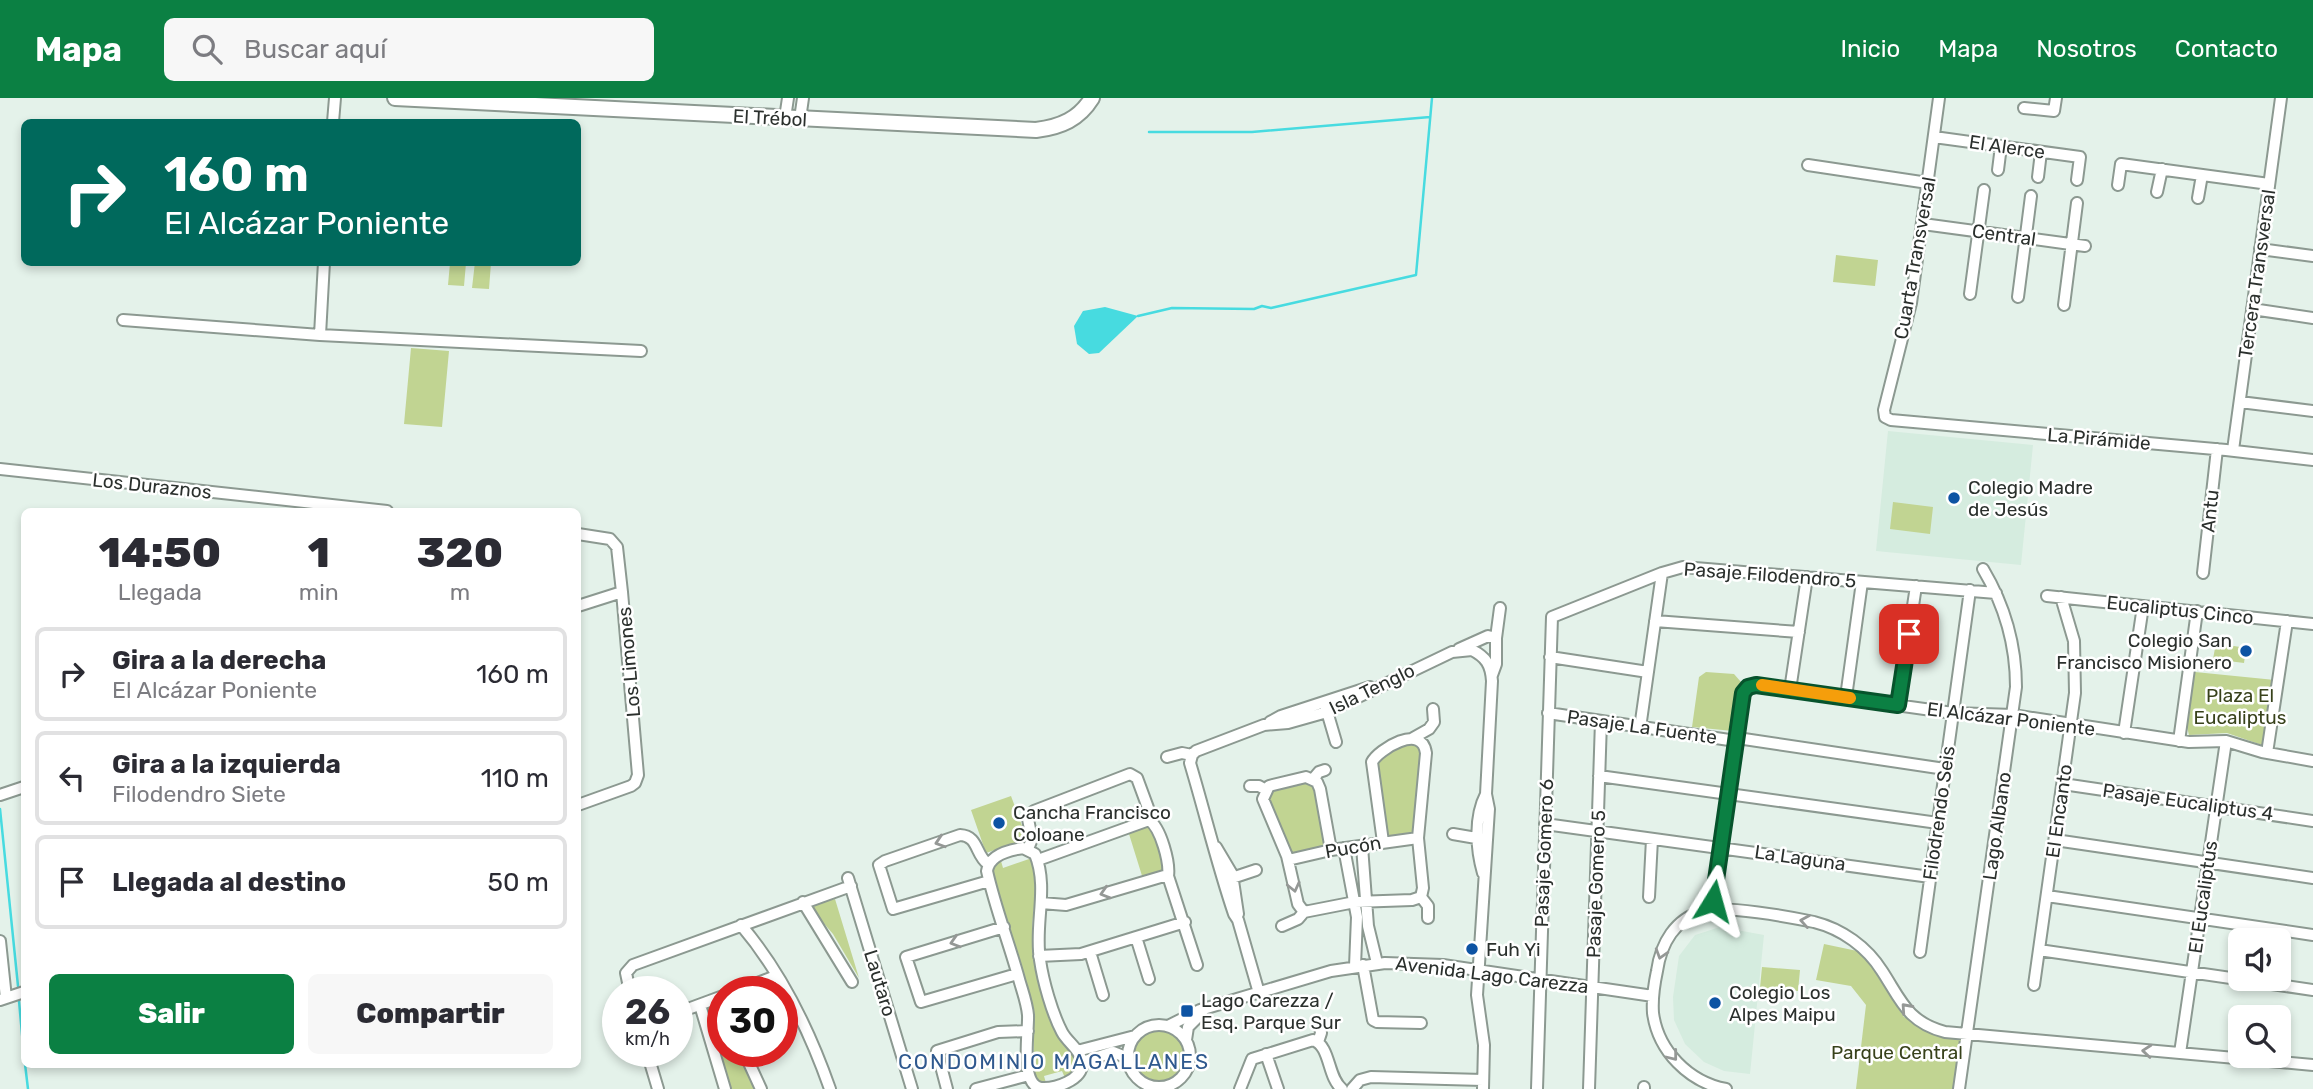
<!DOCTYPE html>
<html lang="es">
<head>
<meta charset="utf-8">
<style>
	:root { --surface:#fff; --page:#f7f7f7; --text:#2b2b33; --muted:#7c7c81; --line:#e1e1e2; --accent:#0b8043 }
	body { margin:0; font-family:Rubik,sans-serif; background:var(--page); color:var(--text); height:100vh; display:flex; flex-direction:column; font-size:26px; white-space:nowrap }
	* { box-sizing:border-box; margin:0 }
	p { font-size:23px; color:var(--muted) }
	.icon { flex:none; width:38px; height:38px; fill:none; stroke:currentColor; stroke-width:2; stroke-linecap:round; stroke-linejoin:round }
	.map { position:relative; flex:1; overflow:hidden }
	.panel { position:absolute; left:21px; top:410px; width:560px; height:560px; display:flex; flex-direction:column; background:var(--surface); border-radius:10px; box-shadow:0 4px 10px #0003 }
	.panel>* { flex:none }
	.top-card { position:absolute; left:21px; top:21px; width:560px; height:147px; border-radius:10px; box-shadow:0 4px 10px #0003; background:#00695c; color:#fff; overflow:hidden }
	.tools { position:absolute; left:2228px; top:830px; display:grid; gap:14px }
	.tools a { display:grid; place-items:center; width:63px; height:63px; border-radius:10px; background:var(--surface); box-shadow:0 4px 10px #0003; font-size:35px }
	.speed { position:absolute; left:602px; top:878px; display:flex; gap:14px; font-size:35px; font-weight:700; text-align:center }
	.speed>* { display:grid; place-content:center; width:91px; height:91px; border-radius:50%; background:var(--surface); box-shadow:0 4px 10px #0003; line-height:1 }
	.speed small { font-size:18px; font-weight:400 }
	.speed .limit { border:10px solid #d22; background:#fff; color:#111 }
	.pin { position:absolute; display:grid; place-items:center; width:60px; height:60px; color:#fff; margin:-30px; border-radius:14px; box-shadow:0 4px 10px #0006 }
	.me { position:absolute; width:77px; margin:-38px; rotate:8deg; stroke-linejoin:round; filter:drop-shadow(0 0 5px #0008) }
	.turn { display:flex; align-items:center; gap:24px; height:147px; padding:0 28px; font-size:32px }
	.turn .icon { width:91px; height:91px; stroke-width:2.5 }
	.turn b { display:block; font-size:49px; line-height:60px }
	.eta { display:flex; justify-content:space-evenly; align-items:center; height:119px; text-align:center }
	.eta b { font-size:42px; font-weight:800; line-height:49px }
	.primary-button { display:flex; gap:14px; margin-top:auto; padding:14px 28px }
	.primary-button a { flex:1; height:80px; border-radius:10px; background:var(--accent); color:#fff; font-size:28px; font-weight:800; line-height:80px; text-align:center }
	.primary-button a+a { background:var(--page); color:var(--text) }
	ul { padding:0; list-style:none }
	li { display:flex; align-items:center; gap:21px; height:94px; margin:0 14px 10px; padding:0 14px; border:4px solid var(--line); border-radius:10px }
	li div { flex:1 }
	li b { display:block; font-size:26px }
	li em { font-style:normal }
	header { display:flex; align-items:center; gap:42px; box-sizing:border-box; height:98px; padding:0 35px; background:var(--accent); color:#fff }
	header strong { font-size:33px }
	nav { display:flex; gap:38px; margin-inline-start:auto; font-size:24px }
	.search { width:490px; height:63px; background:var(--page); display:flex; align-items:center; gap:18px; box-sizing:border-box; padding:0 24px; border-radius:10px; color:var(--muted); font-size:26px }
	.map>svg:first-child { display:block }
</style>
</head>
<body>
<header>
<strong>Mapa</strong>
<div class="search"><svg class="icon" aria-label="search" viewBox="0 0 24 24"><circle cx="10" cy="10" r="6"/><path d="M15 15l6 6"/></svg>Buscar aquí</div>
<nav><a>Inicio</a><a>Mapa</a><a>Nosotros</a><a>Contacto</a></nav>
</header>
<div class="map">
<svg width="2313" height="991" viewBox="0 0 2313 991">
	<rect width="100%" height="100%" fill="#e4f2ea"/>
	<path fill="#d5ecdf" d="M1888 333 2033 347 2021 467 1876 453Z
		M1720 829 1764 837 1750 976 1724 973 1704 964 1685 946 1674 922 1673 899 1679 858 1695 837Z"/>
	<path fill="#c1d492" d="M1836 157 1878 162 1875 188 1833 184Z
		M475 164 491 165 489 191 472 190Z
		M450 165H466L464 188 448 187Z
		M411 250 449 253 442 329 404 326Z
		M1893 404 1933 409 1930 436 1890 431Z
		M2216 545 2246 550 2244 565 2213 561Z
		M1706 574 1734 576 1741 584 1733 633 1692 629 1699 579Z
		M2195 574 2275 582 2265 643 2262 647 2227 635 2189 637 2187 629Z
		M1410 643 1422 651 1415 731 1413 734 1387 738 1374 662Z
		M1309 684 1316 691 1326 748 1293 756 1269 700 1270 694 1276 690Z
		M1011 698 1027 741 986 755 971 712Z
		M1151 725 1155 728 1165 774 1143 781 1129 736 1131 732Z
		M1032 760C1039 786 1033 808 1032 834 1032 858 1039 880 1046 902 1049 913 1051 924 1056 933 1063 951 1092 963 1065 980L1062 973 1044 978 1046 985 1036 982 1034 977 1033 910 992 775V769L1001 763 1003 770Z
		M835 801 859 880 833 836 809 808Z
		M1824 846 1862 854 1904 919 1938 935 1962 939 1953 991H1856L1866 907 1851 888 1816 882Z
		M1762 869 1800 872 1798 893 1760 890Z
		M713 908 723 925V954H738L756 991H731L706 910Z
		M1133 958a26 26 0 1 1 52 0a26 26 0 1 1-52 0Z"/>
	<path fill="#47dbe0" d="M1105 209 1138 218 1099 255 1089 256 1077 246 1074 228 1083 213Z"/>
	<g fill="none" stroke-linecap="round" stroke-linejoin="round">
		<path stroke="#47dbe0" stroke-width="2.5" d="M1149 34H1252L1430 19
			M1138 218 1172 210 1254 211 1262 208 1271 210 1416 177 1432 0
			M0 711 18 888
			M19 903 24 958
			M25 966 28 991"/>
		<defs>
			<path id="minor" d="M1939 0 1911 205 1884 312 1885 319 1891 322 2226 352 2313 362
				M2024 10 2054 13 2056 0
				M785 20 788 0
				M800 21 803 0
				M333 24 335 0
				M1934 39 2080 59 2077 82
				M1808 67 1928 85
				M1998 72 2001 48
				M2038 79 2041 54
				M2118 87 2121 66 2269 86
				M2157 94 2162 71
				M2198 100 2202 77
				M1923 126 2085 148
				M2260 151 2313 158
				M1970 196 1984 92
				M2018 199 2031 98
				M2064 207 2077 105
				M2252 211 2313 220
				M123 222 320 237 641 253
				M320 237 324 164
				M2240 304 2313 313
				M2233 352 2281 0
				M0 371 387 413
				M578 436 610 441 617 449 622 494 638 677 635 685 631 688 578 707
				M2203 475 2217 351
				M2047 498 2313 526
				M578 508 622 494
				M1655 523 1799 534
				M1496 540 1500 510
				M1459 551 1488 538 1496 540V566L1492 577
				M1550 559 1648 574
				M1790 592 1807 479
				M1846 599 1862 484
				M1898 607 1916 488
				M1326 610 1336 644
				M1548 615 1736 643 1744 641 1945 671
				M1270 624 1281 618 1370 589
				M1640 630 1662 475
				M2124 635 2143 508
				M1413 640 1429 631 1434 624 1433 611
				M2179 643 2197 513
				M2267 655 2287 523
				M1167 659 1182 655 1192 657
				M1599 678 1938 725
				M1313 681 1319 674 1325 672
				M2063 686 2313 723
				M1250 688H1259L1266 692
				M0 697 24 689
				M1149 722C1161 730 1170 765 1168 778
				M1545 726 1930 779
				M1453 736 1482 741
				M2055 742 2313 780
				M1383 744 1372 664C1378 652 1422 624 1426 655L1418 740 1423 790 1421 799
				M1362 748 1368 828 1377 865
				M1216 749 1232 776 1238 816
				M1023 750 1035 756C1049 790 1034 827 1040 862 1043 883 1052 915 1062 934 1067 944 1081 952 1082 965 1083 982 1055 991 1041 990 1019 987 1029 933 1028 917 1027 905 1022 892 1019 881 1009 845 995 809 987 773 989 757 1009 752 1023 750Z
				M1344 750 1357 819 1355 868
				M1028 751 1032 741 1028 721 1034 713 1130 676 1137 680 1151 718 1149 722
				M1038 762 1149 722
				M1288 762 1331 752 1418 740
				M988 766C975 757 979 738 960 737L885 763 879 767 893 811 989 783
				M1483 775C1476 751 1474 719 1486 696
				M1168 778 1197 867
				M848 780 912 991
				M1229 781 1256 772
				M2047 798 2313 837
				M1421 799 1428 808V820
				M1649 799 1652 741
				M803 804 852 884
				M1041 805 1066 807 1164 778H1168
				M1712 811 1743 595 1753 587 1953 615 2013 617 2189 644 2226 643 2262 654 2313 663
				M1304 814 1298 806 1287 758 1263 701 1269 688 1306 679 1317 684 1320 691 1331 752
				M1304 814 1355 804 1412 802 1421 799
				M741 827C781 874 810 934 830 991
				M1282 828 1298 821 1304 814
				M1004 829 906 859 921 904 1017 876
				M1136 839 1149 881
				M0 843 6 900
				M2039 852 2313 892
				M1090 854 1103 897
				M1920 854 1970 492
				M1039 858 1081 856 1185 824
				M1363 867 1373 922 1377 924 1421 925
				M2034 887 2075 595 2074 543 2061 499
				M630 894 626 875 633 867 851 788
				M734 894 776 878
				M1259 895 1238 822 1234 816C1217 766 1205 715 1190 665L1192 657 1196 653 1264 627 1288 625 1327 614 1452 554 1472 552C1486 559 1491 567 1492 583L1486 696 1489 711 1477 897 1484 947 1483 991
				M715 901 723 916
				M0 902 24 894
				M700 907 725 991
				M677 915 723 898
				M1128 958a31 31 0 1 1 62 0a31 31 0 1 1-62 0Z
				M1168 928 1200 912 1331 873 1385 865 1443 867 1653 898
				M1186 942 1188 929 1202 915
				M1318 944 1321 935 1320 925
				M1077 953 1135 938
				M647 954 658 991
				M744 954 761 991
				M2180 955 2226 643
				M1266 956 1278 991
				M1082 964 1113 954 1128 960
				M947 991 937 953 998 934 1028 933
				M976 991 1029 977
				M1240 991 1252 961 1313 942C1331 948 1327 979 1342 991
				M1352 991 1360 982 1371 979 1483 982
				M1537 991 1552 519 1662 475 1683 469 1996 495
				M1589 991 1601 623
				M1644 991V989
				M1726 991C1689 984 1658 953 1653 915 1652 901 1654 887 1657 873 1661 845 1675 821 1703 813 1725 807 1790 819 1814 824 1842 831 1867 849 1882 873 1901 902 1907 924 1945 934L2313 967
				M1959 991 2016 589C2016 545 2005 508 1983 471"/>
			<path id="major" d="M395 0 1036 32C1061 29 1079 21 1092 0"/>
		</defs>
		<use href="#minor" stroke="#8c9991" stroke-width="14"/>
		<use href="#major" stroke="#8c9991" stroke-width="18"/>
		<use href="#minor" stroke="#fff" stroke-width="10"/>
		<use href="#major" stroke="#fff" stroke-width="14"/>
	</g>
	<defs><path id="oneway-chevron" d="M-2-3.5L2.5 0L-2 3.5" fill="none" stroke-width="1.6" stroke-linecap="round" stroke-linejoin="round" transform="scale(1.75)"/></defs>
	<g stroke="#959896">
		<use href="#oneway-chevron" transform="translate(940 744) rotate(162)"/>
		<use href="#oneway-chevron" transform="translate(1294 789) rotate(77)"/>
		<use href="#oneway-chevron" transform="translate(1105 795) rotate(163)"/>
		<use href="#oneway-chevron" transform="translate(1805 823) rotate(-170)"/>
		<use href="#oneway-chevron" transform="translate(955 844) rotate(163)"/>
		<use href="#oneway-chevron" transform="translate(1661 856) rotate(107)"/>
		<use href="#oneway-chevron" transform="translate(1906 910) rotate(-132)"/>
		<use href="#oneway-chevron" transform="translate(2147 953) rotate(-175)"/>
		<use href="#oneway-chevron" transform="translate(1673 958) rotate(52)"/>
	</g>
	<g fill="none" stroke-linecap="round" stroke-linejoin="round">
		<defs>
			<path id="route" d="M1713 803 1743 595 1748 589 1756 587 1898 607 1909 536"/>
		</defs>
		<use href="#route" stroke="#07532c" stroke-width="18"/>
		<use href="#route" stroke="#0b8043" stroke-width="12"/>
		<path stroke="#f59e0b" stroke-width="12" d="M1762 587 1850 600"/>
	</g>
	<g fill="#0d53a3" stroke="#fff" stroke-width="2.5">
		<circle cx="1954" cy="400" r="7"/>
		<circle cx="2246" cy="553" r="7"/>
		<circle cx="999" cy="725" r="7"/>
		<circle cx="1472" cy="851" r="7"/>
		<circle cx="1715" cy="905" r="7"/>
		<rect x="1180" y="906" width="14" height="14" rx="3.5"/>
	</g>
	<g text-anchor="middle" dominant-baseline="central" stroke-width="5" stroke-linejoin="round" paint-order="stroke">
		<g font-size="19" fill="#2b302d" stroke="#fff">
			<text transform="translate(770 20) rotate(3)">El Trébol</text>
			<text transform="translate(2007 49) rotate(8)">El Alerce</text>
			<text transform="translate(2004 137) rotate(8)">Central</text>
			<text transform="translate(1915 160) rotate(-80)">Cuarta Transversal</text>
			<text transform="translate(2257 176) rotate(-82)">Tercera Transversal</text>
			<text transform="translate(2099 341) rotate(5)">La Pirámide</text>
			<text transform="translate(152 388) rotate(6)">Los Duraznos</text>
			<text transform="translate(2210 413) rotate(-84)">Antu</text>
			<text transform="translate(1770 477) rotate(4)">Pasaje Filodendro 5</text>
			<text transform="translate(2180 512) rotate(6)">Eucaliptus Cinco</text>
			<text transform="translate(629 564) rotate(-95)">Los Limones</text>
			<text transform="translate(1372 591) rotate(-26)">Isla Tenglo</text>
			<text transform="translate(2011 621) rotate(7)">El Alcázar Poniente</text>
			<text transform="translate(1642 629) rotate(8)">Pasaje La Fuente</text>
			<text transform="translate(2188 704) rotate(8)">Pasaje Eucaliptus 4</text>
			<text transform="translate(2059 713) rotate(-82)">El Encanto</text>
			<text transform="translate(1939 715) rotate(-82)">Filodrendo Seis</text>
			<text transform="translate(1997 728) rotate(-82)">Lago Albano</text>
			<text transform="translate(1353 749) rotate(-10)">Pucón</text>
			<text transform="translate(1544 755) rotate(-88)">Pasaje Gomero 6</text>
			<text transform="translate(1800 760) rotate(8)">La Laguna</text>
			<text transform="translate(1596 786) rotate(-88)">Pasaje Gomero 5</text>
			<text transform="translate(2203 799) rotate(-82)">El Eucaliptus</text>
			<text transform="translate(1492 877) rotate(7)">Avenida Lago Carezza</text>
			<text transform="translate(880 885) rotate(73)">Lautaro</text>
		</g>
		<g font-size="19" fill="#2b302d" stroke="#fff" text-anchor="start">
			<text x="1968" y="389">Colegio Madre<tspan x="1968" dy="22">de Jesús</tspan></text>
			<text x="2232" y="542" text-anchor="end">Colegio San<tspan x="2232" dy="22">Francisco Misionero</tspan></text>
			<text x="1013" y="714">Cancha Francisco<tspan x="1013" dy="22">Coloane</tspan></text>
			<text x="1486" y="851">Fuh Yi</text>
			<text x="1729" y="894">Colegio Los<tspan x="1729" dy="22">Alpes Maipu</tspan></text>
			<text x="1201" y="902">Lago Carezza /<tspan x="1201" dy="22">Esq. Parque Sur</tspan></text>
		</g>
		<g font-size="19" fill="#38421b" stroke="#fff">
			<text x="2240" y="597">Plaza El<tspan x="2240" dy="22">Eucaliptus</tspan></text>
			<text x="1897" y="954">Parque Central</text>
		</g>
		<g font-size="21" letter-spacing="2" fill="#2f598e" stroke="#fff">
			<text x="1054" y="963">CONDOMINIO MAGALLANES</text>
		</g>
	</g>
</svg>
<div class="tools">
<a><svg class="icon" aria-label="sound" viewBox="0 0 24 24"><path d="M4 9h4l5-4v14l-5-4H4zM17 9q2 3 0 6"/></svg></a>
<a><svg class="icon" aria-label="search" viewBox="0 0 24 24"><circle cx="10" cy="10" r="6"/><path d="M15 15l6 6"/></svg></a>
</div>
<div class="speed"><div>26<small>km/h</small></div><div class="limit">30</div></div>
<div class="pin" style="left:1909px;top:536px;background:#d93025"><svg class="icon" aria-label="arrive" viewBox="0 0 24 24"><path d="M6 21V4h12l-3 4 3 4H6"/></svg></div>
<svg class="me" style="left:1713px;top:803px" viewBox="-20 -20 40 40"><path d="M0-17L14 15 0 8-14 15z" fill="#0b8043" stroke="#fff" stroke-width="4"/></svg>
<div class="top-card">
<div class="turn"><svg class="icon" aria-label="right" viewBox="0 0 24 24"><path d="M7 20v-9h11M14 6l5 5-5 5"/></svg><div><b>160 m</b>El Alcázar Poniente</div></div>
</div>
<section class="panel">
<div class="eta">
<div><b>14:50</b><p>Llegada</p></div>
<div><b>1</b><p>min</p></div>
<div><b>320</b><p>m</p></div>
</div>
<ul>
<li><svg class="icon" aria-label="right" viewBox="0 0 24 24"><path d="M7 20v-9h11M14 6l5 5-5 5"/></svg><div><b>Gira a la derecha</b><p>El Alcázar Poniente</p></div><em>160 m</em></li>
<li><svg class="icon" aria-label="left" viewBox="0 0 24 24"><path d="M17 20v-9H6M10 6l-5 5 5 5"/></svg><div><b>Gira a la izquierda</b><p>Filodendro Siete</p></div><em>110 m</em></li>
<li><svg class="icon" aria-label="arrive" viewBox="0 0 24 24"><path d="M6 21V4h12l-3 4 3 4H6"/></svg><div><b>Llegada al destino</b></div><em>50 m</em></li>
</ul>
<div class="primary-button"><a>Salir</a><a>Compartir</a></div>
</section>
</div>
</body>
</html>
